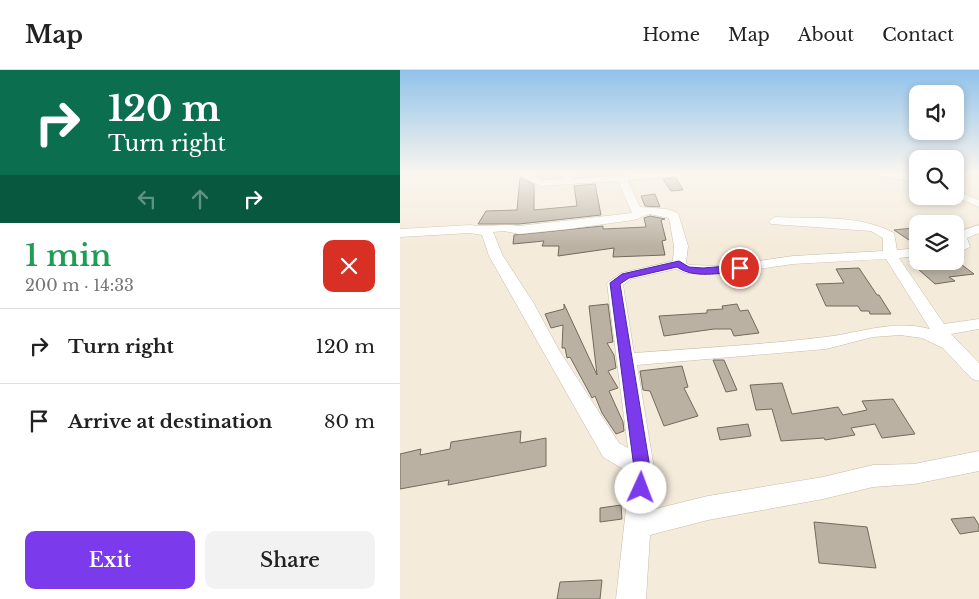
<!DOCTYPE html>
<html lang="en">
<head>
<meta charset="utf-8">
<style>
	:root { --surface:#fff; --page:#f2f2f2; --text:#222; --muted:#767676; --line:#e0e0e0; --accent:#7c3aed }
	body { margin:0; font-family:"Libre Baskerville",serif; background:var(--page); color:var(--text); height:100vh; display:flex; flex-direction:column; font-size:19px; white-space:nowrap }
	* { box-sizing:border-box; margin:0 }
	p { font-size:16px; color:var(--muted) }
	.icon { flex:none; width:28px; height:28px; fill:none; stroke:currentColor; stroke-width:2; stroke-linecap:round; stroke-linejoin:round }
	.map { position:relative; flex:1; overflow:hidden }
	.sheet { display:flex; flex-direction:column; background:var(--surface); width:400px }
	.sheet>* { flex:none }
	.top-card { background:#0b6e4f; color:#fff; overflow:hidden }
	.controls { position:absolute; left:509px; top:15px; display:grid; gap:10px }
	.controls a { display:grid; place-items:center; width:55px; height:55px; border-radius:10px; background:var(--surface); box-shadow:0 2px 8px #0003; font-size:25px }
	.pin { position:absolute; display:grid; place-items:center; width:42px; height:42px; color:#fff; margin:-21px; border:2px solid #fff; border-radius:50%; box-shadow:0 1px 5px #0007 }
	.me { position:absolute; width:55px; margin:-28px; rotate:2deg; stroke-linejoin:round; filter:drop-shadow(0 0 4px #0008) }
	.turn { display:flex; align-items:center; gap:18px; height:105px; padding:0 25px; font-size:22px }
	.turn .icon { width:65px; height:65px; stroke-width:2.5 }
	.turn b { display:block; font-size:35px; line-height:42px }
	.lanes { display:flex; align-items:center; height:48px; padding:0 25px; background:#0003; justify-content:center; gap:25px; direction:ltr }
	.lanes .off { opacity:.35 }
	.round { display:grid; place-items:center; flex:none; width:52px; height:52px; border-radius:10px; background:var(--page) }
	.head { display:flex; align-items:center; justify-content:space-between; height:85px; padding:0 25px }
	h1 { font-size:30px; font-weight:600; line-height:38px; color:#1e9e55 }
	.primary-button { display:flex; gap:10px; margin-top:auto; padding:10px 25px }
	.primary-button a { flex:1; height:58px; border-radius:10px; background:var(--accent); color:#fff; font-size:20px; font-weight:600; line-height:58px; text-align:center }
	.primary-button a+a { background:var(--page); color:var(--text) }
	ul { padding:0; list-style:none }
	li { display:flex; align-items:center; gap:15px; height:75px; padding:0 25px; border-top:1px solid var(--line) }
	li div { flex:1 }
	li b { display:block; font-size:19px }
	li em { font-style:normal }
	header { display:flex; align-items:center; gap:30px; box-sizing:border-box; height:70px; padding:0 25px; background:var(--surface); border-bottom:1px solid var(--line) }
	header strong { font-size:24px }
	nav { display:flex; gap:28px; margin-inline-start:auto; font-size:18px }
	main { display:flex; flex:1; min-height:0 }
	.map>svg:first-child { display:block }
</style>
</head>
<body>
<header>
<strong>Map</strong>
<nav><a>Home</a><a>Map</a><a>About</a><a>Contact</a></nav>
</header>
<main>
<section class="sheet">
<div class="top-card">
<div class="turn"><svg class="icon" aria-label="right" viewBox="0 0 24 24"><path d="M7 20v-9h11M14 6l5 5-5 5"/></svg><div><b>120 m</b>Turn right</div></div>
<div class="lanes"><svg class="icon off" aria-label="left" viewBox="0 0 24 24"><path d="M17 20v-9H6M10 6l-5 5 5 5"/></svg><svg class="icon off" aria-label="ahead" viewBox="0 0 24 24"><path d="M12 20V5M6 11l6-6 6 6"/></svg><svg class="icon" aria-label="right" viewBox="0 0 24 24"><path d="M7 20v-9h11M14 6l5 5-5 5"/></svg></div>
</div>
<div class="head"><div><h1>1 min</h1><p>200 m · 14:33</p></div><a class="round" style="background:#d93025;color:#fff"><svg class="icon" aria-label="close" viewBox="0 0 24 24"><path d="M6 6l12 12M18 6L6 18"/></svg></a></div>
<ul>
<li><svg class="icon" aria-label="right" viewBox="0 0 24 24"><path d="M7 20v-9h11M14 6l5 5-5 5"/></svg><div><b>Turn right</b></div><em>120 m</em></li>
<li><svg class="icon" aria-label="arrive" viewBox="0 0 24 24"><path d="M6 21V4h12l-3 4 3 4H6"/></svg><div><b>Arrive at destination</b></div><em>80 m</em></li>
</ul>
<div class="primary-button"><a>Exit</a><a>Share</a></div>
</section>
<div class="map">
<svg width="579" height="529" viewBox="0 0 579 529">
	<rect width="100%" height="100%" fill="#f4ebdb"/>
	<path fill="#bab1a2" stroke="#726a5c" d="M120 107 134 115V140L177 136 174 116 195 114 201 145 119 154H78L86 141 117 140Z
		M276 108 283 120 271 121 263 109Z
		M255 124 260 137 245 136 241 126Z
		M250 146 265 149 261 150 266 170 262 171 265 185 213 187 214 178 158 186 159 176H142L144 171 113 174 114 165 203 156V159L246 157 244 148Z
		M513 158 518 161V176L494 160Z
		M509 191H530L534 195 558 192 574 204 549 207 555 211 535 214Z
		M459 198 477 225H479L491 244H470L469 241H461L458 236H426L416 214 444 213 436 199Z
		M164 234 197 305 189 236 208 234 213 272 207 273 214 285 216 298 208 301 218 318 209 321 223 352 224 361 216 364 202 343 195 326 192 328 190 324 170 287 167 288 165 278H162L163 255 151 258 145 244 164 239Z
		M337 234 340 241 348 240 359 263 334 266 331 259H314L264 266 259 246 307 243V240L323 239 322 236Z
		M313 290H324L337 320 326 322Z
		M282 296 288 317 284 318 298 346 264 356 250 321 243 320 240 301Z
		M382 313 392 344 438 337 443 345 467 340 462 331 493 329 515 364 482 368 475 354 451 358 455 365 425 370 424 368 381 371 372 339 356 340 350 315Z
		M348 354 351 366 320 370 317 358Z
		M121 361 120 373 146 368V396L48 415 49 410 0 419V384L21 379 20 385 50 379 51 372Z
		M221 435 222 449 200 452V438Z
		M574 447 579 455V461L560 464 551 449Z
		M414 452 467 457 476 498 419 493Z
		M202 510 200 529H157L160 512Z"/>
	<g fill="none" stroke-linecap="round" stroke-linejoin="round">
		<defs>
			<path id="street" d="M117 103H129L142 110 163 109 162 103H172L173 109 246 103H283L278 106 228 110 240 137 267 139 278 143 288 176 286 193 289 195 323 196 393 186 483 181V168L471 161 371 154 369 151 375 147C414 149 459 144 494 163L497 180 518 178V186L499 188 544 254 579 249V259L551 264 579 293V311L572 309 543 278 522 268 500 265 473 267 426 279 237 295 254 398 251 440 308 426 423 407 473 395 514 394 579 381V401L514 414 473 417 423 429 308 450 250 465 246 529H216L230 403 203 387 89 186 82 165 70 163 0 167V159L70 155C87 158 102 153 119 156L232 143 218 111 140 116ZM249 144 269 148 274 176 273 191 221 203 207 213 228 378 219 373 159 280 133 232 103 186 93 162 104 161 119 164 168 159 234 150ZM486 189 530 259C493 249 461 263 425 267 362 275 298 278 234 283L223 215 231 209 276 199 286 203 323 204 393 194Z
				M475 103H496L518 106V112L480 106Z
				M555 120 579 130V137L553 126Z
				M579 155V163L567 168 570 177 555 184V163Z"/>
		</defs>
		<use href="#street" stroke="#c5bcac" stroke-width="1"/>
		<use href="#street" fill="#fff" fill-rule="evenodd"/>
	</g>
	<linearGradient id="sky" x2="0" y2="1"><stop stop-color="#91c2ea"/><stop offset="0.58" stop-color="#faf6ef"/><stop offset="1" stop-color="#faf6ef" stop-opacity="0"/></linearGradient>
	<rect width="579" height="177" fill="url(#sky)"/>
	<path fill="#7c3aed" stroke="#51269a" d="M279 191 289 197 303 198 340 195 344 198 340 201C320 203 294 209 277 197L229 208 220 214 250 398 246 423 241 425 235 423 233 418 234 398 210 213 222 204Z"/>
</svg>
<div class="controls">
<a><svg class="icon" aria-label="sound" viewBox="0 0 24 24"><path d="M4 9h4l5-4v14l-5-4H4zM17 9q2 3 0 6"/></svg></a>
<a><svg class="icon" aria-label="search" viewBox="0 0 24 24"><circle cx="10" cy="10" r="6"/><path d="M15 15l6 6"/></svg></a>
<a><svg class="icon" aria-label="layers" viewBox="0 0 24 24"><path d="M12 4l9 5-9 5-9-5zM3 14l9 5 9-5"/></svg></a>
</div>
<div class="pin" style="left:340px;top:198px;background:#d93025"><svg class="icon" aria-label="arrive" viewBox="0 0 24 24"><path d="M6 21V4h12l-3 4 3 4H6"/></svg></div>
<svg class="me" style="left:241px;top:418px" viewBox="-20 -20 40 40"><circle r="19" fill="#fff"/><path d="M0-13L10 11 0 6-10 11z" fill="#7c3aed"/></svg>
</div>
</main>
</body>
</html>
